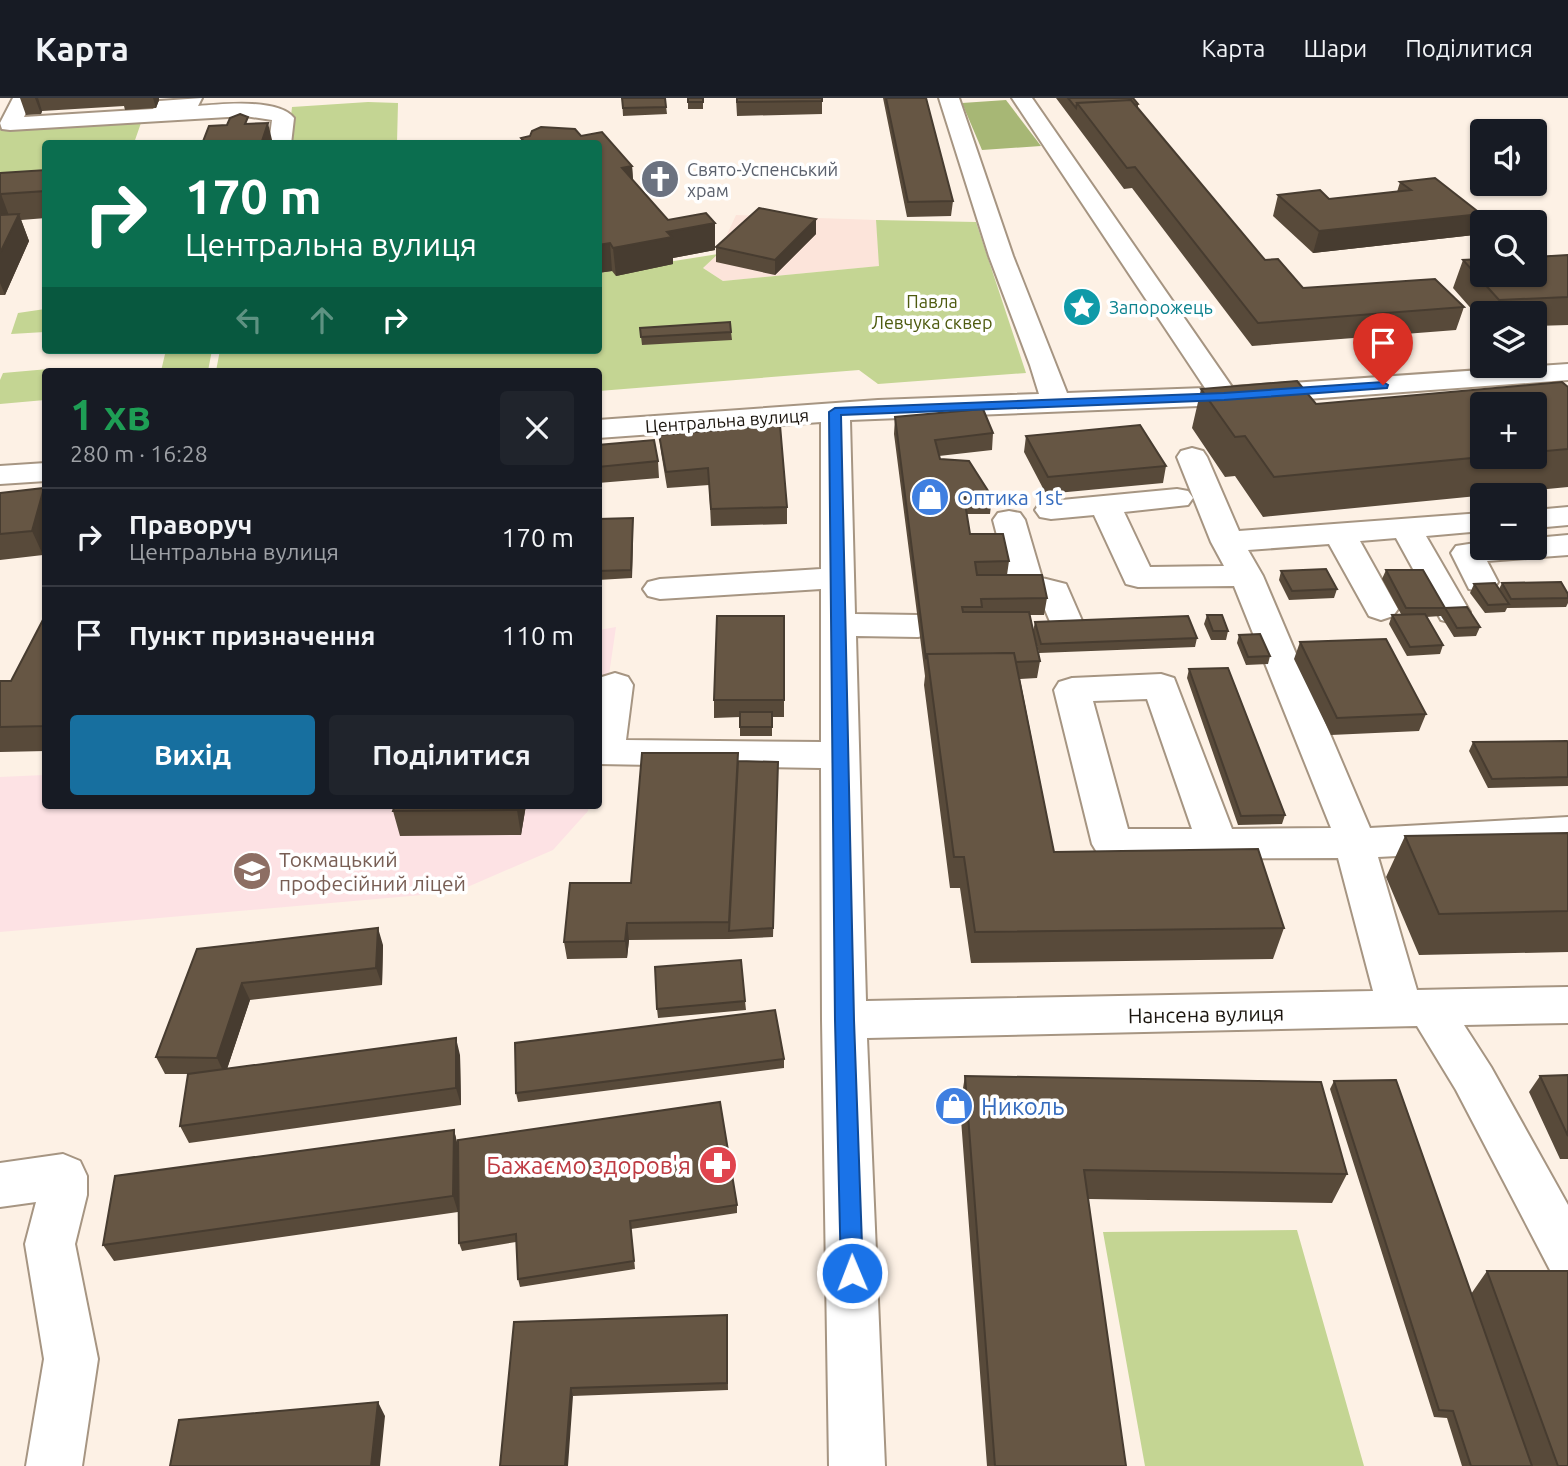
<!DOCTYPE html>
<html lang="uk">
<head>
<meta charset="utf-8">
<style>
	:root { --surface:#171b24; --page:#20242c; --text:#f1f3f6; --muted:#9ea1a6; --line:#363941; --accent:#176f9f }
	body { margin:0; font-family:Ubuntu,sans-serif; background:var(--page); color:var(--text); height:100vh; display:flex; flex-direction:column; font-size:26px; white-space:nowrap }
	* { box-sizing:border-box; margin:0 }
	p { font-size:23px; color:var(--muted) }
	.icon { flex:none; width:38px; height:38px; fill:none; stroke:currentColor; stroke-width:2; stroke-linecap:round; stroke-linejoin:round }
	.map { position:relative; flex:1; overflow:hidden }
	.panel { position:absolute; left:42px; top:270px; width:560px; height:441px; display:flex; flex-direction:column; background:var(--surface); border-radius:7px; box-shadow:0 2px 5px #0004 }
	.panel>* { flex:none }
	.guide { position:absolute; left:42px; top:42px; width:560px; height:214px; border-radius:7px; box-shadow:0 2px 5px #0004; background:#0b6e4f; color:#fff; overflow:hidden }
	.fabs { position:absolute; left:1470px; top:21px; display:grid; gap:14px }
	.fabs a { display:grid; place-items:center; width:77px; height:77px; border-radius:7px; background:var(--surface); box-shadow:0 2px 5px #0004; font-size:35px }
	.pin { position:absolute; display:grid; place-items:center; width:60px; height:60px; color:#fff; margin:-72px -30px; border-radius:50% 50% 50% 0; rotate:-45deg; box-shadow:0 0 7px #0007 }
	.pin .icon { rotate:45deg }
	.me { position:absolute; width:77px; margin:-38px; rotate:359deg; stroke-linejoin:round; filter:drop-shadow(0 0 5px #0008) }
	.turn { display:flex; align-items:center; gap:24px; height:147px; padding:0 28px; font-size:32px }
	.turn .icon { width:91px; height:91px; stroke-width:2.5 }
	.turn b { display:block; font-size:49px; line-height:60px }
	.lanes { display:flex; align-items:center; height:66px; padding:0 28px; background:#0003; justify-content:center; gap:35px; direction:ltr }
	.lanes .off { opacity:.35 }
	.round { display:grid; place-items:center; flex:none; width:74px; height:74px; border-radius:7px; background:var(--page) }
	.summary { display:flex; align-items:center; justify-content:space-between; height:119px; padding:0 28px }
	h1 { font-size:42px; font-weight:600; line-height:52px; color:#1e9e55 }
	.action { display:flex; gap:14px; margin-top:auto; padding:14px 28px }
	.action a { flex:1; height:80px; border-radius:7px; background:var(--accent); color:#fff; font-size:28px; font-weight:600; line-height:80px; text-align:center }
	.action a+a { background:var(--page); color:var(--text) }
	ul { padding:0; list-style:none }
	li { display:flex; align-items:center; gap:21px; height:98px; padding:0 28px; border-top:2px solid var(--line) }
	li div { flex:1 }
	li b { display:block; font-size:26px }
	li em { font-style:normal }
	header { display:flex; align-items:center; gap:42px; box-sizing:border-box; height:98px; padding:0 35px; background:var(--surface); border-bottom:2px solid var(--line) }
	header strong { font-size:33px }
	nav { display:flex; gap:38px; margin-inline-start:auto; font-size:24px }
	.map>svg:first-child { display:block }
</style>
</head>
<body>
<header>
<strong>Карта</strong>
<nav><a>Карта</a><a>Шари</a><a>Поділитися</a></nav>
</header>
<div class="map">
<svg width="1568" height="1368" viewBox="0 0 1568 1368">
	<rect width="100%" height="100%" fill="#fdf1e5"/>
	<path fill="#fce4da" d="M736 117 876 122 880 168 723 183 703 170 718 156Z"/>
	<path fill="#fde2e4" d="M616 529 599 645V532Z
		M45 677 46 707H589L588 713 553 752 456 794 0 834V679Z"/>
	<path fill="#c4d593" d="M368 4 398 5 397 45 288 46 292 9Z
		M142 22 134 45 46 46 45 96 0 99V31Z
		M876 122 976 124 1026 275 878 286 859 272 599 293 598 273H216L220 252H598L599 175 718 156 703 170 723 183 879 168Z
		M45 211V234L11 236 18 215Z
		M166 252H212L208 273H161Z
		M60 270 59 273H46L45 302 0 306V282L3 275Z
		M1297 1132 1364 1368H1145L1103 1134Z"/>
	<path fill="#a7b775" d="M1006 2 1041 48 982 52 962 5Z"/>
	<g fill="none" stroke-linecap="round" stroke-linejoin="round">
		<defs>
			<path id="minor" d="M13 0H33L24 19 153 11 159 3 202 0 198 8C222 6 278 0 294 20L291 46H269L272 22 245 18 10 32 2 31 0 25Z
				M939 0H959L1013 158 1067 295 1205 290 1012 0H1032L1232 289 1568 266V282L1224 307 850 322 855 516 918 517 930 520 935 528 930 536 918 539 856 538 866 903 1373 893 1338 760 1112 761 1098 756 1092 746 1054 592 1059 584 1072 580 1161 576 1174 580 1232 731 1331 730 1234 488 1138 489 1126 486 1094 417 1051 421 1040 419 1035 412 1040 405 1051 403 1177 391 1188 393 1193 400 1188 407 1124 414 1150 469 1224 468 1211 444 1177 359 1181 353 1192 350 1203 353 1207 359 1239 433 1482 415V433L1426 438 1470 514 1465 522 1453 525 1441 522 1396 440 1360 443 1398 511 1393 518 1381 522 1369 518 1329 446 1248 452 1263 478 1370 730 1568 719V749L1378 759 1417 892 1568 889V925L1464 927 1491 969 1568 1107V1179L1550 1172 1456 992 1417 928 867 940 885 1368H829L822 922 821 670 598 666V585L602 579 615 575 628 579 633 587 626 642 821 644V491L660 501 648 498 643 491 648 484 660 481 821 471V324L598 340V322L878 302 1039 296 1030 267 989 158ZM1147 601 1192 731H1128L1093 603Z
				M46 365V383L0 386V368Z
				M1568 409V427L1535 430V412Z
				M1009 413 1020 415 1025 422 1042 480 1066 486 1083 525 1078 533 1066 536 1054 533 1040 500 1015 494 1010 487 993 422 998 415Z
				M1568 437V457L1487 463 1498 484 1493 491 1481 494 1469 491 1451 455 1456 448 1482 444V450H1535V440Z
				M63 1056 80 1063 87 1078V1097L75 1146 98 1261 82 1368H26L44 1261 25 1146 36 1104 0 1109V1065Z"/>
		</defs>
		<use href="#minor" stroke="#a69582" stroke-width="4"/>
		<use href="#minor" fill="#fff" fill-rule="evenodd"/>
	</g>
	<path fill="#584a3a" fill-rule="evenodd" d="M20 0H159V2L156 10 125 12 124 8 42 13 41 16 26 17Z
		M622 0H665L667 16 623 18Z
		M688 0H703V11H688Z
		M736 0H822V16L737 18Z
		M883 0H926L953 103 951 118 907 119Z
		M1056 0H1133L1138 6V10L1265 162 1303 190 1464 209 1456 232 1252 248 1132 90 1124 91Z
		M541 29 575 31 581 38 602 34 632 68 633 83 668 122 706 115 715 125V152L673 160V166L616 178 612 173 598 175V46H522L521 40 530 38 532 33Z
		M46 72V120L21 122 29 143 5 197H0V75Z
		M1400 84 1481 116 1474 137 1313 155 1273 118 1278 97 1329 101 1397 94Z
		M816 136 775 177 716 164V149Z
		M1568 157V227L1535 228V215H1482V223L1453 190 1463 162Z
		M640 230 731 234 732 242 642 247Z
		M1568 289V389L1263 419 1235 378 1225 379 1192 330 1201 291 1316 306ZM1535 306V359H1482Z
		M895 319 993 335 992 352 939 358 940 361 992 399 990 416H967L970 436 1009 463 1007 477 1047 500 1044 517H1030L1040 563 1037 580 1020 581 1054 754 1284 830 1273 861 971 865 960 790H950L924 587 925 578 894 336Z
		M659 337 787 409V426L711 428 709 387 667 390 661 354Z
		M1026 338 1166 368 1163 385 1046 396 1024 354Z
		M598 347 658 363 659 380 598 385Z
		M44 390 46 393V447L43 457 0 462V395Z
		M598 421 633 429 632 480 598 482Z
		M1386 472 1445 510 1480 529 1476 538 1454 539 1441 518 1426 519 1443 547 1440 556 1407 558 1389 526 1392 517 1401 516 1382 481Z
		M1281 473 1337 491 1334 500 1289 502 1279 482Z
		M1502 485 1568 496V505L1566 509 1507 510 1505 514 1485 515 1470 495 1474 486 1499 491Z
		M46 516V653L0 654V583H11Z
		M1207 517 1228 533 1226 542H1211L1204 526Z
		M784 518V619H772V638H740V619L714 620V602Z
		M1035 524 1197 540 1195 549 1039 555 1033 533Z
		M1239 537 1270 558 1268 566 1246 567 1237 545Z
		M1300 544 1426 616 1419 633 1331 637 1294 561Z
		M1189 571 1285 717 1282 726 1238 727 1187 580Z
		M1473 644H1568V688L1488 690 1469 653Z
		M738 655V663L778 664 773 839 729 841 629 842 627 860 567 861 564 844 631 785Z
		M395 707H526L521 737 400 738 393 713Z
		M1568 735V854L1419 857 1386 779 1405 738Z
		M383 847 382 887 250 902 227 971 460 957 461 1007 189 1045 180 1028 188 976H165L156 959 197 851Z
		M745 903 746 912 658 920 657 911Z
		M784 961V970L518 1004 516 995Z
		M1568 977V1061H1560L1529 994 1540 978Z
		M965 978 1347 1076 1332 1105 1088 1101 1126 1368H987L960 1008Z
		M1334 983 1532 1368H1462L1447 1320 1434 1319 1330 991Z
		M454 1032 458 1048 737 1107V1115L631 1131 635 1171 520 1189 518 1181 516 1144 462 1153 459 1145 458 1060V1114L114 1163 103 1147Z
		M1487 1173 1568 1368H1532L1471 1196Z
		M727 1217 728 1292 573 1298 514 1224Z"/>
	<path fill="#473c30" d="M35 0H38L42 13 41 16Z
		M153 0H159V2L156 10Z
		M268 25 273 46H261Z
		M632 68 634 95 622 70Z
		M1 96 11 123 0 143V98Z
		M19 116 29 143 5 197 0 185V155Z
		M1481 116 1474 137 1313 155 1319 133Z
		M816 121V136L775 177V162Z
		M715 125V152L673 160V166L616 178 613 150 667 134Z
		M610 145 612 173 598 175V147Z
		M44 390 46 393V447L43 457 32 433Z
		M633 420V429L632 480 631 472Z
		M518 707H526L521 737 517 712Z
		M627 825 629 842 627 860 625 843Z
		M378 830 383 847 382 887 376 870Z
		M242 885 250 902 225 977 217 960Z
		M456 940 460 957 461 1007 456 990Z
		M454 1032 458 1049V1114L453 1098Z
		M571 1290 573 1298 568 1368H565Z
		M378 1304 385 1318 380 1368H371Z"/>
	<path fill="#665644" stroke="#473c30" stroke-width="2" d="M622 0H665L666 9 623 10Z
		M688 0H703V4H688Z
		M737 0H822V3L737 4Z
		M886 0H926L953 103 908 104Z
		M1068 0H1133L1138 6 1135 7 1131 2 1077 5 1076 10Z
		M1131 2 1265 162 1278 161 1303 190 1435 181 1464 209 1258 225 1135 69 1127 70 1077 5Z
		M240 16 248 19 245 26 268 25 261 46H202L209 28 227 27 230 20Z
		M541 29 575 31 581 38 602 34 632 68 622 70 668 122 706 115 715 125 667 134 672 139 613 150 610 145 598 147V46H526L521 40 530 38 532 33Z
		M46 72V93L1 96 0 98V75Z
		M1435 80 1481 116 1319 133 1278 97 1320 92 1329 101 1411 92 1400 84Z
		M759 110 816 121 775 162 716 149Z
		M19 116 0 155V117Z
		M1568 157V199L1499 202 1463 162 1482 161V177H1535V159Z
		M730 224 731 234 641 239 640 230Z
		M1297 283 1316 306 1562 284 1568 289V351L1535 354V306H1482V359L1274 379 1245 338 1235 339 1201 291Z
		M983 311 993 335 935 342 940 361 969 363 992 399H964L970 436H1003L1009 463 975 464 977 477H1042L1047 500 981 501 982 509H962L963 514H1029L1040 563 1016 564 1014 555 927 556 926 561 895 319Z
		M780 327 787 409 711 411 708 370 666 374 659 337Z
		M1140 327 1166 368 1048 379 1026 338Z
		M654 342 658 363 598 369V347Z
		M44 390 32 433 0 436V395Z
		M633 420 631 472 598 473V421Z
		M1326 471 1337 491 1292 493 1281 473Z
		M1386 472H1423L1445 510 1467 509 1480 529 1457 530 1445 510H1406Z
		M1561 484 1568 496V500L1511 501 1502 485Z
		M1495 485 1509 506 1488 507 1474 486Z
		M46 516V628L0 629V583H11Z
		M1425 516 1443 547 1410 549 1392 517Z
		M1207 517H1222L1228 533H1213Z
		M717 518H784V602H714Z
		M1188 518 1197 540 1041 546 1035 524Z
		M1260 536 1270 558 1248 559 1239 537Z
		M1386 541 1426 616 1337 620 1300 544Z
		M1014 555 1054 754 1258 751 1284 830 975 834 964 759H954L927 556Z
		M1228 570 1285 717 1241 718 1189 571Z
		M740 614H772V629H740Z
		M1567 643 1568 644V679L1492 681 1473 644Z
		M642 655H738L729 824 627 825 625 843 564 844 570 785H631Z
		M738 663 778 664 773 830 729 833Z
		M395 707H518L517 712 393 713Z
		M1568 735V813L1439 816 1405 738Z
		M378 830 376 870 242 885 217 960 156 959 197 851Z
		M741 862 745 903 657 911 655 869Z
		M775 912 784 961 516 995 515 945Z
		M456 940V990L180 1028 188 976Z
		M1568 977V1038L1540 978Z
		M965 978 1321 984 1347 1076 1084 1072 1126 1368H995Z
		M1396 982 1532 1368H1471L1453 1313 1439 1312 1334 983Z
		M720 1004 737 1107 630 1123 634 1163 518 1181 516 1136 459 1145 458 1042Z
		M454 1032 453 1098 103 1147 115 1078Z
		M1487 1173H1568V1368H1558Z
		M727 1217V1285L571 1290 565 1368H500L514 1224Z
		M378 1304 371 1368H170L179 1322Z"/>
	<path fill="#1a73e8" stroke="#114b97" stroke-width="2" d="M1383 284 1388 287 1387 290 1224 302 841 317 854 922 863 1175 860 1182 852 1185 845 1182 841 1175 835 922 829 314 835 310 1224 295Z"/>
	<defs>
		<symbol id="church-disc" viewBox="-11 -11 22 22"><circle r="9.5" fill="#6b7280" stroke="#fff"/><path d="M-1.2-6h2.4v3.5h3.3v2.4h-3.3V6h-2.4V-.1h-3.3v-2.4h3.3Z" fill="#fff"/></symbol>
		<symbol id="sight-disc" viewBox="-11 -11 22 22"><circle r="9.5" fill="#0f9aa8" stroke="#fff"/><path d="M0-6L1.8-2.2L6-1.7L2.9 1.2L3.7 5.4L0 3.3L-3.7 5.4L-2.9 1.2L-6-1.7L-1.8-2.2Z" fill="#fff"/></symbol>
		<symbol id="shop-disc" viewBox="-11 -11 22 22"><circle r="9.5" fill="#3f7fe0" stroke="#fff"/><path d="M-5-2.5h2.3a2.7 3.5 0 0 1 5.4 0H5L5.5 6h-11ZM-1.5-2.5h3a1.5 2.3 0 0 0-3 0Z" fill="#fff"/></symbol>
		<symbol id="university-disc" viewBox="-11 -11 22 22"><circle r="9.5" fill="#8d6e63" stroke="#fff"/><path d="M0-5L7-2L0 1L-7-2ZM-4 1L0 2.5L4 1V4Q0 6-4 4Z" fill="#fff"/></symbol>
		<symbol id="pharmacy-disc" viewBox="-11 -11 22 22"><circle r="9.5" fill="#e0444e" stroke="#fff"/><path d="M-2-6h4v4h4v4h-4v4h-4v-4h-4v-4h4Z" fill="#fff"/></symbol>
	</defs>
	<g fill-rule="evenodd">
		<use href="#church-disc" x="638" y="59" width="44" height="44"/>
		<use href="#sight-disc" x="1060" y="187" width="44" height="44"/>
		<use href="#shop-disc" x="908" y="377" width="44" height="44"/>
		<use href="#university-disc" x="230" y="751" width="44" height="44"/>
		<use href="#shop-disc" x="932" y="986" width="44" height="44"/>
		<use href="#pharmacy-disc" x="696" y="1045" width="44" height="44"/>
	</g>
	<g text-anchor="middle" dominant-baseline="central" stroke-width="7" stroke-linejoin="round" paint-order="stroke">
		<g font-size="18" fill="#5b616d" stroke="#fff" text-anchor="start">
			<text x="687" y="71">Свято-Успенський<tspan x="687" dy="21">храм</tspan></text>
		</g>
		<g font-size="18" fill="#4e5b10" stroke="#fff">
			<text x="932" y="203">Павла<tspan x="932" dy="21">Левчука сквер</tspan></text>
		</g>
		<g font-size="18" fill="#0d838f" stroke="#fff" text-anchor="start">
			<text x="1109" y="209">Запорожець</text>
		</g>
		<g font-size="18" fill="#1b150e" stroke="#fff">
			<text transform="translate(727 322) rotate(-4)">Центральна вулиця</text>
		</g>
		<g font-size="21" fill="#366cbe" stroke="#fff" text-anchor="start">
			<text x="957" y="399">Оптика 1st</text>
		</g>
		<g font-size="21" fill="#785e54" stroke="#fff" text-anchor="start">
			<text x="279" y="761">Токмацький<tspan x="279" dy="24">професійний ліцей</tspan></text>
		</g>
		<g font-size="21" fill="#1b150e" stroke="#fff">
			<text transform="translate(1206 916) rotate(-1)">Нансена вулиця</text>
		</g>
		<g font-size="24" fill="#366cbe" stroke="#fff" text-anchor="start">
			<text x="981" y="1008">Николь</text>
		</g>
		<g font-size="24" fill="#be3a42" stroke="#fff" text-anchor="end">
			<text x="691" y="1067">Бажаємо здоров'я</text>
		</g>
	</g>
</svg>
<div class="fabs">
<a><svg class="icon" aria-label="sound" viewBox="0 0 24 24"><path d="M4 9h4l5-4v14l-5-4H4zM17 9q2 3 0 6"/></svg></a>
<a><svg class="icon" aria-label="search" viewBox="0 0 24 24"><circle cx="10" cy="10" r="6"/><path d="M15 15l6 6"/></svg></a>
<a><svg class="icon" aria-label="layers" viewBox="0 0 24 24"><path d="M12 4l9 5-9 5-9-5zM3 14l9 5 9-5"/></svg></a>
<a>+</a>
<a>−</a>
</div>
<div class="pin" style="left:1383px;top:287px;background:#d93025"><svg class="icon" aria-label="arrive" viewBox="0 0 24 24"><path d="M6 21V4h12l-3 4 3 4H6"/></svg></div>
<svg class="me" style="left:852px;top:1175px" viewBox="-20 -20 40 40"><circle r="17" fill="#1a73e8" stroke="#fff" stroke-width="3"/><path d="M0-11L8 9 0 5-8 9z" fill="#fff"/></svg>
<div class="guide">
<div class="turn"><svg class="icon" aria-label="right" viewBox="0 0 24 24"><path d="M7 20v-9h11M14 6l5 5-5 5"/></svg><div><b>170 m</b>Центральна вулиця</div></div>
<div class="lanes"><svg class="icon off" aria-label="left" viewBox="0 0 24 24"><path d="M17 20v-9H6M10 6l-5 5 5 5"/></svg><svg class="icon off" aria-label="ahead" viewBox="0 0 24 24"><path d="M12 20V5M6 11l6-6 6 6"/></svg><svg class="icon" aria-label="right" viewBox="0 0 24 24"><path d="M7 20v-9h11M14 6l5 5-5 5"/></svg></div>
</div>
<section class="panel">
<div class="summary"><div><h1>1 хв</h1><p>280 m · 16:28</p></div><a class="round"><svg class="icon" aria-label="close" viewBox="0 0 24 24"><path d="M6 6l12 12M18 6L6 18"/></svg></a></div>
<ul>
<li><svg class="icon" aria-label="right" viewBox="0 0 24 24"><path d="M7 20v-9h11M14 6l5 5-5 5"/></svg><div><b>Праворуч</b><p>Центральна вулиця</p></div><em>170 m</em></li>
<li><svg class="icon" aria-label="arrive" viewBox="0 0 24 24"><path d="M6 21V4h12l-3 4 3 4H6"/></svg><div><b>Пункт призначення</b></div><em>110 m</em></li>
</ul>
<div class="action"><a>Вихід</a><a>Поділитися</a></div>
</section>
</div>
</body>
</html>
